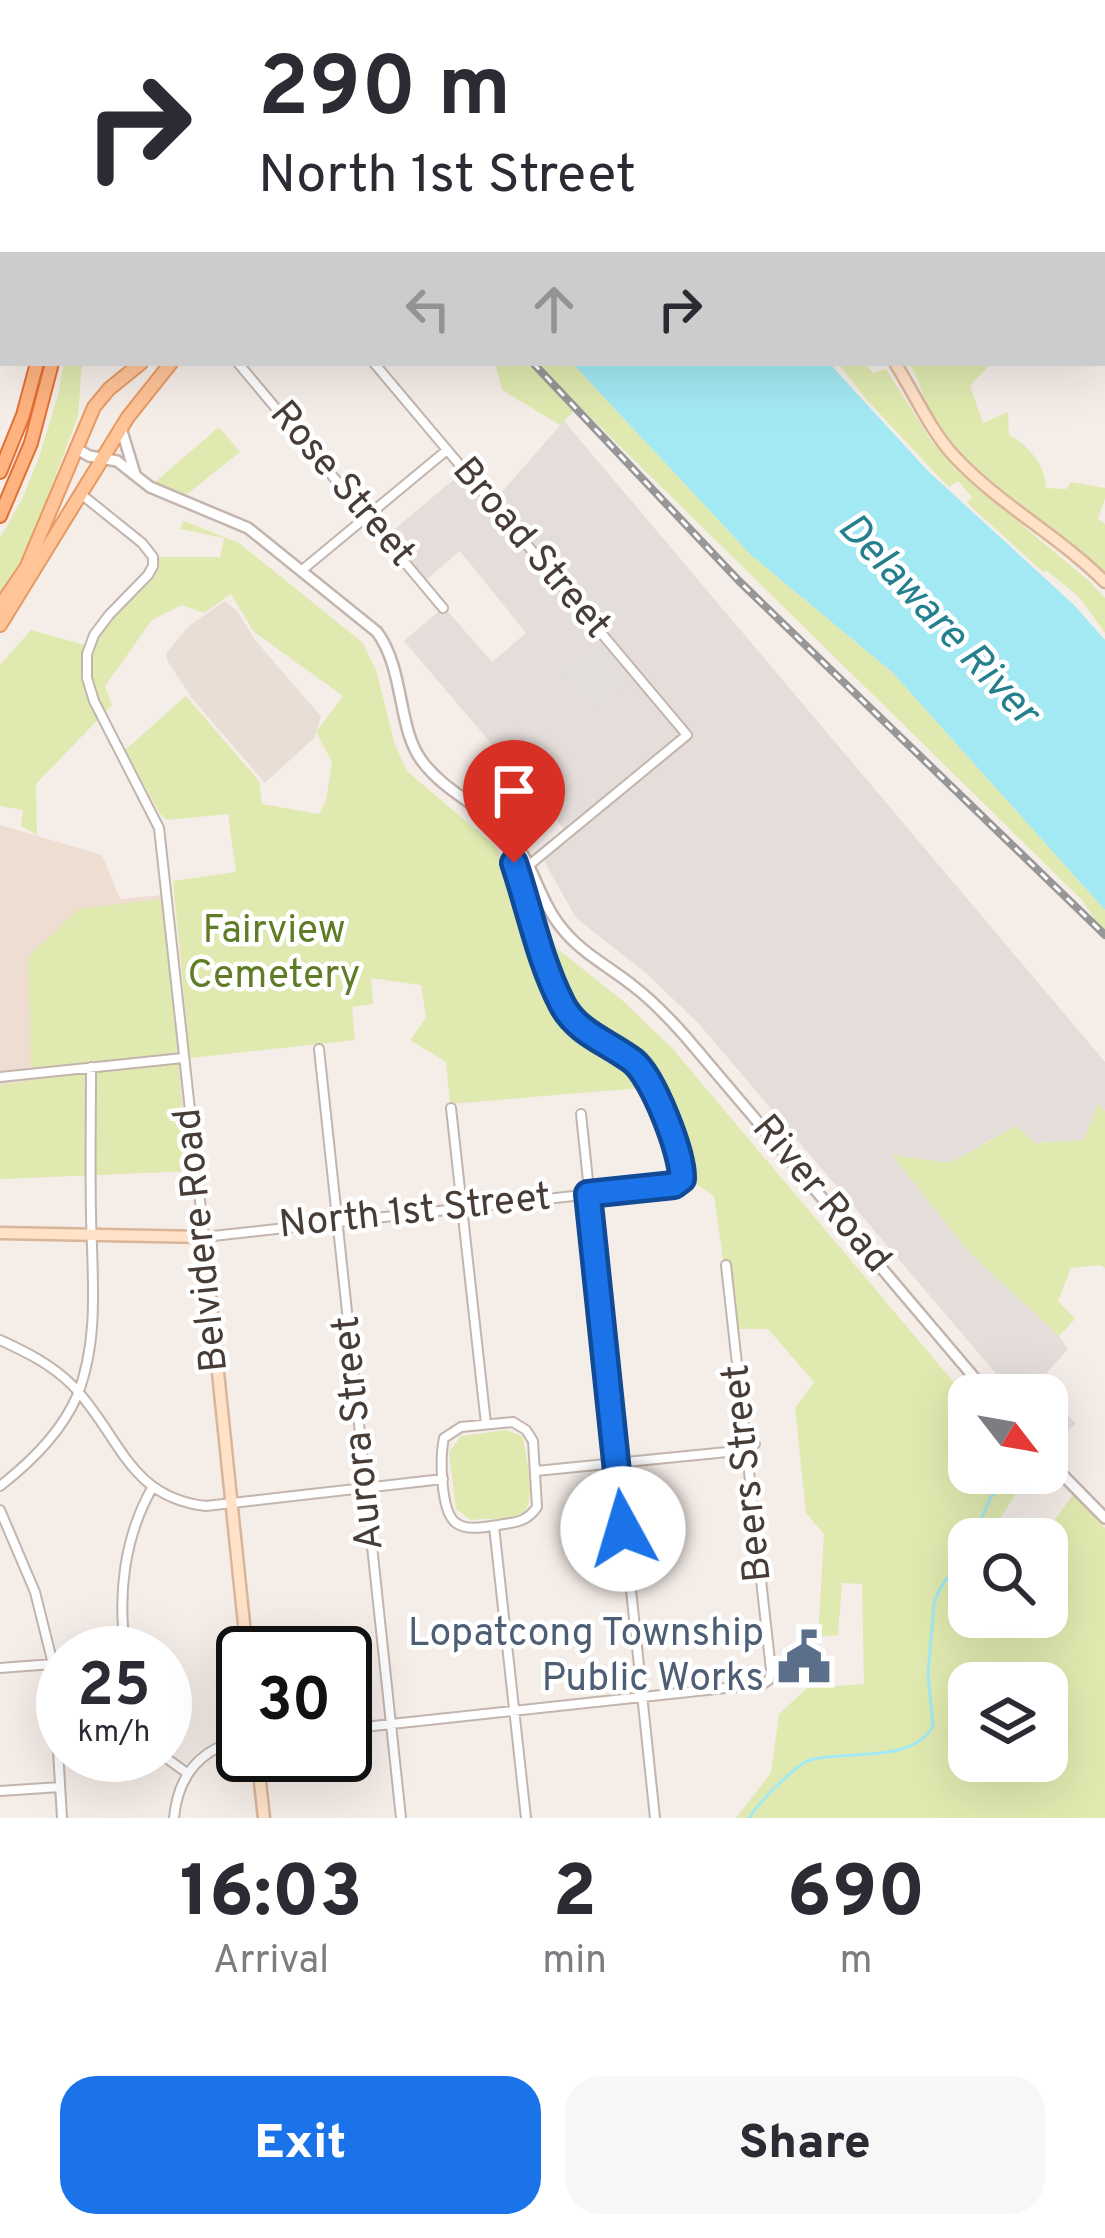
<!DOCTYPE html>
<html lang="en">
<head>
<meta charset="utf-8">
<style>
	:root { --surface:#fff; --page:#f7f7f7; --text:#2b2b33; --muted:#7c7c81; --accent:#1a73e8 }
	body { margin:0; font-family:Overpass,sans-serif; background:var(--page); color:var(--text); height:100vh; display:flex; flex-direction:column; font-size:45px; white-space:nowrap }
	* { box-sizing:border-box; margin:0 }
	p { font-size:39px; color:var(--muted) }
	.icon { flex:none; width:66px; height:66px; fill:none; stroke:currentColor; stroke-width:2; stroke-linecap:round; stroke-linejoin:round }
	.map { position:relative; height:1818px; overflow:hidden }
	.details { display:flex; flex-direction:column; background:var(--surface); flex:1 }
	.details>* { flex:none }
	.hud { position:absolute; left:0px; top:0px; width:1107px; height:366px; box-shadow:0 12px 48px #0002; background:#fff; color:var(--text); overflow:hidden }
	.needle { width:78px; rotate:121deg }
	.controls { position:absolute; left:948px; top:1374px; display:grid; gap:24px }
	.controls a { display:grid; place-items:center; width:120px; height:120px; border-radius:24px; background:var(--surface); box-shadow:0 12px 48px #0002; font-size:60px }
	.speed { position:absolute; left:36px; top:1626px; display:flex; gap:24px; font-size:60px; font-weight:700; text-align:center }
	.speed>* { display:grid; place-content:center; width:156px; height:156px; border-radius:50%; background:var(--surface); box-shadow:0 12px 48px #0002; line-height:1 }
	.speed small { font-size:30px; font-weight:400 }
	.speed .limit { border:6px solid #111; border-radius:18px; background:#fff; color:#111 }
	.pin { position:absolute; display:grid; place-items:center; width:102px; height:102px; color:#fff; margin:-123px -51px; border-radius:50% 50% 50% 0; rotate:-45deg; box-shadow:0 0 12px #0007 }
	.pin .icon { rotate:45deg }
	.me { position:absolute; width:132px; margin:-66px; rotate:354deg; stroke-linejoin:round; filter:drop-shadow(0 0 9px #0008) }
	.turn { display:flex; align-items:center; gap:42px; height:252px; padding:0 60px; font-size:54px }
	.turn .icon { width:156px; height:156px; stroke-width:2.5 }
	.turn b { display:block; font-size:84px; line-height:102px }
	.lanes { display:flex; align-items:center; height:114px; padding:0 60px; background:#0003; justify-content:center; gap:60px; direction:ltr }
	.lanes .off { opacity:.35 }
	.eta { display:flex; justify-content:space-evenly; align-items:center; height:204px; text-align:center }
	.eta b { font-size:72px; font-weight:800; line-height:84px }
	.button { display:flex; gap:24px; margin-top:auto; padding:24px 60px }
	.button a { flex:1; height:138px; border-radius:36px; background:var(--accent); color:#fff; font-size:48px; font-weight:800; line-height:138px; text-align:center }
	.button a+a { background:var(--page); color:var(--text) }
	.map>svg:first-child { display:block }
</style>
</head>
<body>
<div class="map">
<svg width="1105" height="1818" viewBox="0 0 1105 1818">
	<rect width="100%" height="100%" fill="#f5ede8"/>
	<path fill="#e9ded6" d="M225 601 238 612 255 640 321 716 314 738 265 783 191 697 167 660 166 653 190 625Z"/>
	<path fill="#e4ddda" d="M564 421 1105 1062V1111L1099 1105 1084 1140 1035 1143 1015 1126 950 1163 894 1156 1059 1336 1068 1349 1038 1383 1076 1424 1056 1440 1047 1430V1395H1014L699 1024 646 973 576 918 539 852 564 829 404 641 444 607 492 662 526 633 460 551 421 584 384 538 465 470 493 502Z"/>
	<path fill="#eeded2" d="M0 825 102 855 120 899 163 895 192 1171 0 1179Z"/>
	<path fill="#e0eab0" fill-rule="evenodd" d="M64 363H82L78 416 23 562 0 594V538L23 497 39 457 58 395Z
		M495 363H572L751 555 892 672 1105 910V934L1082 900 579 406 560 425 502 390Z
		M838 363H864L873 373 886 369 932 442 958 471 1089 581 1105 598V633L1078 596 1047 571 1043 572 967 503 972 497 958 481 949 487 938 476 867 400Z
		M908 363H991L970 386 983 423 1008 412 1009 435C1028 445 1046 465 1046 488L1066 489 1071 482 1105 488V498L1098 519 1105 524V573C1056 529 993 498 952 446 943 434 933 420 927 406 921 391 918 375 908 363Z
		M219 427 240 452 186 495 154 483Z
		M184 521 239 543 363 643 376 670 395 745 407 771 495 846 549 942 623 1001 672 1048 956 1385 968 1381 980 1395H969V1473H1028L988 1539H969V1617H1047V1539H1040L1073 1495 1105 1528V1818H736L771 1773 779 1714 807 1688 864 1684 862 1584 842 1583 838 1635 818 1637 824 1534 806 1513 795 1408 814 1382 768 1329H733L714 1196 685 1177 652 1087 450 1104 446 1062 410 1040 426 1018 421 985 371 978 373 1004 352 1007 355 1040 190 1058 173 881 236 872 228 814 167 820 160 814 125 750 186 696 259 781 262 804 319 814 326 801 332 762 316 732 343 696 254 632 231 594 204 613 182 605 152 620 105 686 112 705 36 784 37 835 21 826 23 810 0 806V665L31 630 88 646 153 557H220L224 538 180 529ZM969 1683H1047V1761H969Z
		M164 899 187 1171 0 1179V1085L31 1080 29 956 79 909Z
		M1098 1104 1105 1111V1268L1100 1265 1071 1268 1058 1301 1075 1319 1059 1336 969 1252 892 1155 950 1163 1016 1126 1035 1143 1084 1140Z
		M506 1430 523 1437C525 1454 539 1504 521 1514 508 1520 485 1518 471 1520L456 1509 449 1452 461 1436Z"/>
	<path fill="#e3dfdd" d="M595 644 626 680 595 706 564 670Z"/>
	<path fill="#a3e9f3" d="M572 363H829L928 471 1074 605 1105 640V910L892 672 751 555Z"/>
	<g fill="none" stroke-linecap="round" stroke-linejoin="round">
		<path stroke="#a3e9f3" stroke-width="3" d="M972 1539 991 1497 1012 1473
			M750 1818C755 1805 798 1763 810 1760 844 1750 916 1764 933 1725L928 1674 934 1604C939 1582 960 1567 969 1545"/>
		<defs>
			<path id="minor" d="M687 0 691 3
				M1057 0 1074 3
				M817 3V0
				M940 3 941 0
				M1083 3 1084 0
				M1104 8H1105
				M1104 126H1105
				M1104 241H1105
				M1104 358H1105
				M238 363 443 608
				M374 363 687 735 528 866
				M81 494 142 543 153 557V566L148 575 109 615 94 635 87 654V678L94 701 159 828 204 1237 673 1185 680 1181C686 1158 653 1079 634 1062 611 1042 578 1035 562 1005 537 958 527 904 512 854L513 841
				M301 571 447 450
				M319 1049 401 1818
				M0 1077 183 1058
				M451 1108 486 1424
				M581 1114 655 1818
				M0 1340C26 1352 51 1364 72 1385 120 1434 127 1497 206 1506L443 1479
				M513 1422 526 1430 533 1441 537 1507C528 1520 519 1522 504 1524 490 1526 468 1532 456 1523 440 1511 440 1456 444 1438L461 1427Z
				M536 1471 747 1450 755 1444
				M0 1486C31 1462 61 1433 77 1396 100 1339 92 1274 91 1214 90 1165 91 1116 91 1067
				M0 1510 35 1592 53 1664 62 1818
				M494 1526 526 1818
				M126 1653C117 1596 124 1538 152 1488
				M0 1668 53 1664
				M345 1729 763 1684 769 1680 771 1670 726 1265
				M162 1755 187 1773
				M0 1791 60 1787
				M174 1818C178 1775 201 1748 243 1739"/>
			<path id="tertiary" d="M121 428 135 474
				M77 449 89 456 117 461 150 487 248 528 377 632C405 670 397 728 422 761 444 791 481 806 506 832 532 858 538 899 561 927 580 952 608 966 632 985 652 1000 669 1018 685 1036L989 1395
				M1047 1459 1105 1518"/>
			<path id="secondary" d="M626 0 628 3
				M895 363C915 394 929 429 955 457 1000 505 1059 536 1105 582
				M0 1233 204 1237 247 1653
				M257 1755 264 1818"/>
			<path id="primary" d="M142 0V3
				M0 606 26 568 94 407 109 389 141 363
				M0 625 128 417 171 363"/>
			<path id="trunk" d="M66 3 67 0
				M80 3 81 0
				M0 168 3 170
				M0 472 23 415 37 363
				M0 516 31 443 52 363"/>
		</defs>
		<use href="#minor" stroke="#c3b5ad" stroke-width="12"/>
		<use href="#tertiary" stroke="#c3b5ad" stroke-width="14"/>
		<use href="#secondary" stroke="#d9b599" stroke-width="15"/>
		<use href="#primary" stroke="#e79a63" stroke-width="16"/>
		<use href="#trunk" stroke="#e27135" stroke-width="16"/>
		<use href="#minor" stroke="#fff" stroke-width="8"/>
		<use href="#tertiary" stroke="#fff" stroke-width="9"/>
		<use href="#secondary" stroke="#ffe2c8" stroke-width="10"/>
		<use href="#primary" stroke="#ffc497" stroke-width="12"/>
		<use href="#trunk" stroke="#ffb380" stroke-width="12"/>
		<defs>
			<path id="rail" d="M220 0 222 3
				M533 363 739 581 1105 935"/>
		</defs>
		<use href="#rail" stroke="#979797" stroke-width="8"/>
		<use href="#rail" stroke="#fff" stroke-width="3" stroke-dasharray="9" stroke-linecap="butt"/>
	</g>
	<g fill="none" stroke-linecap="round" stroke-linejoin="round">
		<defs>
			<path id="route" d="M514 863C530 910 539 959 562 1004 577 1033 608 1042 633 1061 653 1077 683 1154 682 1179L674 1185 588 1194 623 1529"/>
		</defs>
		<use href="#route" stroke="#114b97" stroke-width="30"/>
		<use href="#route" stroke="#1a73e8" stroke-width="21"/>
	</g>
	<defs>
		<symbol id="civic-bare" viewBox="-9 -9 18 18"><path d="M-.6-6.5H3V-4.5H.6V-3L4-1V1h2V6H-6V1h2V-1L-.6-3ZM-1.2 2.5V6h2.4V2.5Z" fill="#5c6f8a" stroke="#fff" stroke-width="2.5" paint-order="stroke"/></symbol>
	</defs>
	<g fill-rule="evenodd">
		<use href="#civic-bare" x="766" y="1619" width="76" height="76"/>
	</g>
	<g text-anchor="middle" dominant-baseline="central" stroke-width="9" stroke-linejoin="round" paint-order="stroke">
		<g font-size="39" fill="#483c36" stroke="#fff">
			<text transform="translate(341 485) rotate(50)">Rose Street</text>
			<text transform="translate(530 549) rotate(50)">Broad Street</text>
			<text transform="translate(820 1195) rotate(50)">River Road</text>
			<text transform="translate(415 1213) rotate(-6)">North 1st Street</text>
			<text transform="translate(203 1240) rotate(-96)">Belvidere Road</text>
			<text transform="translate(360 1433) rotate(-96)">Aurora Street</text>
			<text transform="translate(749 1473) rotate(-96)">Beers Street</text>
		</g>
		<g font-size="39" fill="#607c27" stroke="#fff">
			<text x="274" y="932">Fairview<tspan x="274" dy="45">Cemetery</tspan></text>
		</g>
		<g font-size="39" fill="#4e5e75" stroke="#fff" text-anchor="end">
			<text x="764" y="1635">Lopatcong Township<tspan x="764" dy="45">Public Works</tspan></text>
		</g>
		<g font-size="42" font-style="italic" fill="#25808e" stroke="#fff">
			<text transform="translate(937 621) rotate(47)">Delaware River</text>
		</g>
	</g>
</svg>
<div class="controls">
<a><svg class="needle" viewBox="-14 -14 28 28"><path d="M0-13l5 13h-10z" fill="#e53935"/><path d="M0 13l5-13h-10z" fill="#7c7c81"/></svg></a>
<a><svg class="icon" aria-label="search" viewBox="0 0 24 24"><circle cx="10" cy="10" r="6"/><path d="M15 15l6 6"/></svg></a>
<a><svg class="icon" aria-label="layers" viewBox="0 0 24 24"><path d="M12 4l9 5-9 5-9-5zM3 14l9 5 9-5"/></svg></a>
</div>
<div class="speed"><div>25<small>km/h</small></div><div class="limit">30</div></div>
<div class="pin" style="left:514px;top:863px;background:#d93025"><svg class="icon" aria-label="arrive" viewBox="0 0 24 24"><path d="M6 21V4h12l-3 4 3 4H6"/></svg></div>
<svg class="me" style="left:623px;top:1529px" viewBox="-20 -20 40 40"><circle r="19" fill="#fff"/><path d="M0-13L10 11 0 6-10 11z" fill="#1a73e8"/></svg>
<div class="hud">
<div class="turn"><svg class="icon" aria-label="right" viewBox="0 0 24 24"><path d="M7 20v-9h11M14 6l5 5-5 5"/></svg><div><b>290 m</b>North 1st Street</div></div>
<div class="lanes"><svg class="icon off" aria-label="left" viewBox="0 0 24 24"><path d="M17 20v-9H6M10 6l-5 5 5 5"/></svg><svg class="icon off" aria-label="ahead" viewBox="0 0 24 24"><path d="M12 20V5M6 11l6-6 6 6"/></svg><svg class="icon" aria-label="right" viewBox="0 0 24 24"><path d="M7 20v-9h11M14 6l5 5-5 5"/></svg></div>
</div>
</div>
<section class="details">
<div class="eta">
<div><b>16:03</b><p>Arrival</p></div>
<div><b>2</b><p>min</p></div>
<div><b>690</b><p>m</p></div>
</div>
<div class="button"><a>Exit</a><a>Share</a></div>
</section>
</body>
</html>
